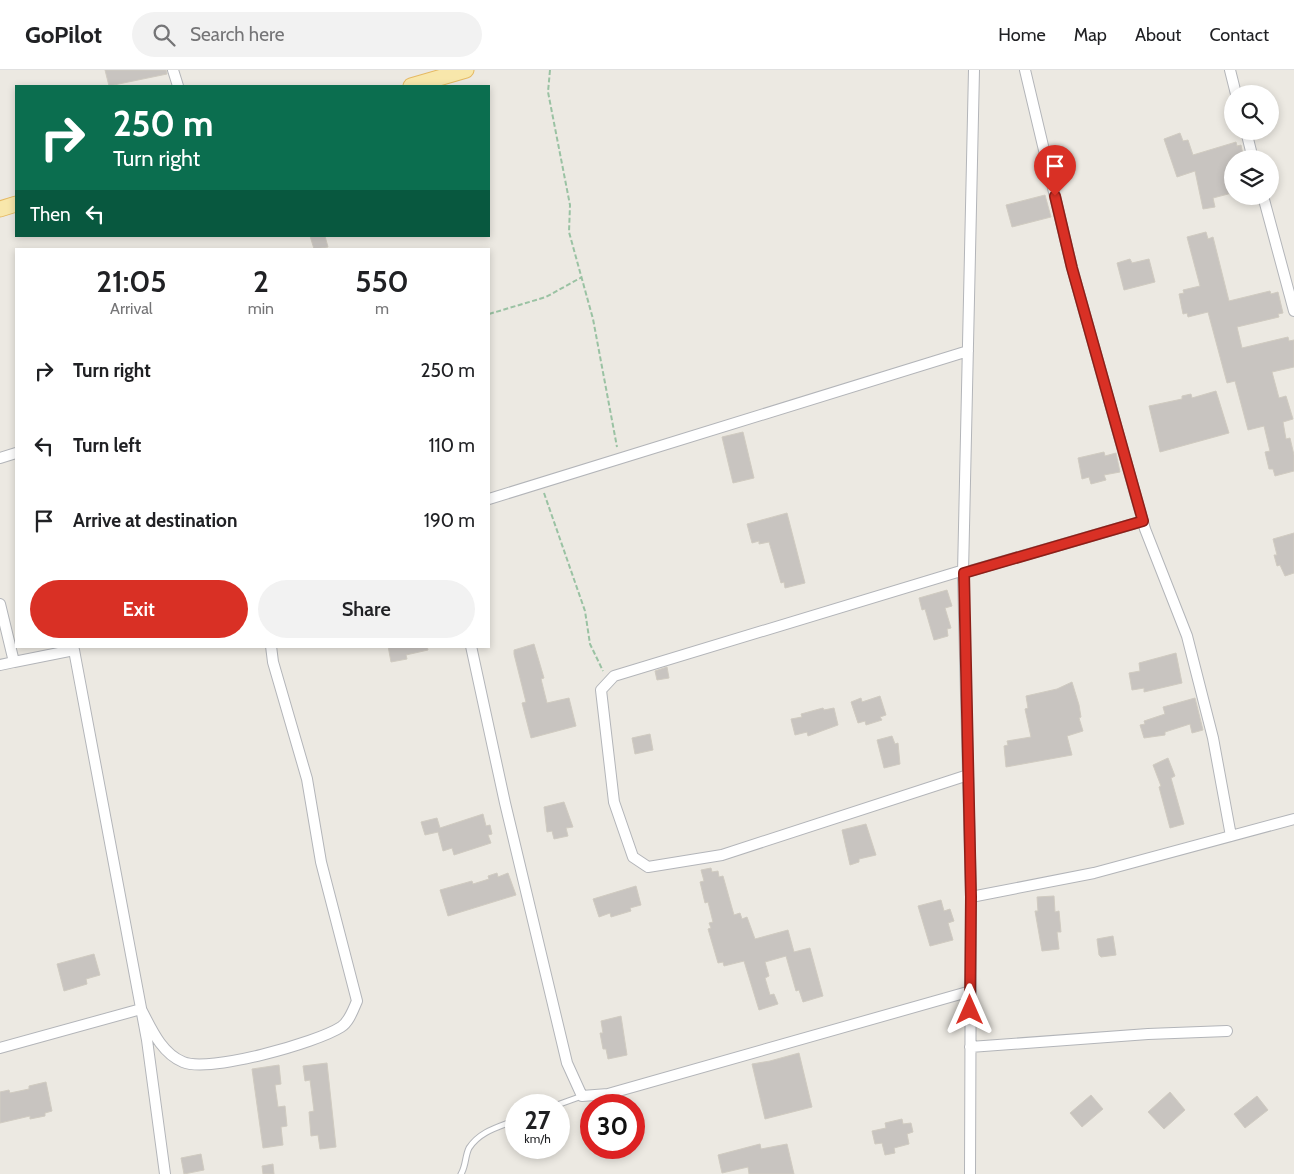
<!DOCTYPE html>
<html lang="en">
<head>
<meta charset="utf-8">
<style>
	:root { --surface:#fff; --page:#f2f2f2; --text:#202124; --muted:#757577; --line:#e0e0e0; --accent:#d93025 }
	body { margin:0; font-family:Cabin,sans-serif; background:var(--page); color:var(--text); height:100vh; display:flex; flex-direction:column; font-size:19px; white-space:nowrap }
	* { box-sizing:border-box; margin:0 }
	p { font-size:16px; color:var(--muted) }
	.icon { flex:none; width:28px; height:28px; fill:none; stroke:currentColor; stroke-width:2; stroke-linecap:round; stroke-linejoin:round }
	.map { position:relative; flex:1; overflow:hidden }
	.details { position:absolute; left:15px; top:178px; width:475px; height:400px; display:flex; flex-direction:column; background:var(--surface); border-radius:0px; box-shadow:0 2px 8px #0003 }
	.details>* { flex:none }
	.guide { position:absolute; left:15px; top:15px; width:475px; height:152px; border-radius:0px; box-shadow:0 2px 8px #0003; background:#0b6e4f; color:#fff; overflow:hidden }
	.buttons { position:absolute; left:1224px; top:15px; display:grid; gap:10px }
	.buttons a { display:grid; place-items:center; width:55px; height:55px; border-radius:50%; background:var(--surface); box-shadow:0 2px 8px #0003; font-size:25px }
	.speed { position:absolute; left:505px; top:1024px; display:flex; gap:10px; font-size:25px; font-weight:700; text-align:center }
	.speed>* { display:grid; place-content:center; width:65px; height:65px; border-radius:50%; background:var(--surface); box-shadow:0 2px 8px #0003; line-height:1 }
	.speed small { font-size:12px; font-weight:400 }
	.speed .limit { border:8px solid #d22; background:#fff; color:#111 }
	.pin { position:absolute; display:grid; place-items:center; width:42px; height:42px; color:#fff; margin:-51px -21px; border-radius:50% 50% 50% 0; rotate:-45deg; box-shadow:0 0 5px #0007 }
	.pin .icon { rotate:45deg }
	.me { position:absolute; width:55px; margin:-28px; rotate:0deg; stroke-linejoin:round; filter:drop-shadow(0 0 4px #0008) }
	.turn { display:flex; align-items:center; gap:18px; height:105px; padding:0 15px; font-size:22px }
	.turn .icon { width:65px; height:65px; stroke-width:2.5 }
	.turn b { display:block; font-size:35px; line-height:42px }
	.then { display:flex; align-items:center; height:48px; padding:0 15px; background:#0003; gap:10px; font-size:19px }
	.eta { display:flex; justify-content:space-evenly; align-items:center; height:85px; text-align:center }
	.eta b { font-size:30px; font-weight:600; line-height:35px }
	.button { display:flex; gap:10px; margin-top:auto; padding:10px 15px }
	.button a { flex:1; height:58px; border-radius:30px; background:var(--accent); color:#fff; font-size:20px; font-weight:600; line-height:58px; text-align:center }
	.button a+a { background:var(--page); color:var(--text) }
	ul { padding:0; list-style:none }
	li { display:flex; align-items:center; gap:15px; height:75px; padding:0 15px }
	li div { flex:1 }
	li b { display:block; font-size:19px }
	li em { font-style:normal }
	header { display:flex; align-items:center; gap:30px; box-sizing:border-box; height:70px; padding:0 25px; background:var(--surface); border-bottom:1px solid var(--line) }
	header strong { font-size:24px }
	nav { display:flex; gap:28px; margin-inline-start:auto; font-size:18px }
	.search { width:350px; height:45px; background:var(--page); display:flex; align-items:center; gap:12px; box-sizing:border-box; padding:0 18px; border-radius:28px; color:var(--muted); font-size:19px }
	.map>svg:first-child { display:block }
</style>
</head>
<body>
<header>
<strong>GoPilot</strong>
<div class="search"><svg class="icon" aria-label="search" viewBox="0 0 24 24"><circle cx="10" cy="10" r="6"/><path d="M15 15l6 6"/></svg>Search here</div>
<nav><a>Home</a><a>Map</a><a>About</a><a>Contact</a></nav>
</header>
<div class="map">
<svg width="1294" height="1104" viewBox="0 0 1294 1104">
	<rect width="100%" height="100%" fill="#ece9e2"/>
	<path fill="#c8c4c0" stroke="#d0cbc1" d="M105 0H166L167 4 109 16Z
		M1180 63 1183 71 1188 70 1193 85 1236 72 1237 76 1241 75 1244 89H1232V123L1213 128 1215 137 1203 139 1195 101 1177 107 1164 69Z
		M1045 125 1051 147 1012 157 1006 135Z
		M1206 162 1208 169 1213 167 1229 231 1270 221 1271 224 1278 222 1283 243 1278 244 1279 247 1237 257 1242 278 1288 267 1289 271 1294 270V297L1272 302 1279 328 1286 326 1293 349 1283 352 1286 369 1290 368 1294 385V401L1275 406 1273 399H1269L1265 382 1270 381 1264 356 1248 360 1235 311 1227 313 1208 242 1188 247 1187 243 1183 244 1179 224 1184 223 1183 220 1200 216 1187 167Z
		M310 166H325L328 177 314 179Z
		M1130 189 1132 193 1149 189 1155 212 1124 220 1117 193Z
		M1216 321 1229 363 1160 382 1149 336 1182 329V326L1191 324 1192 328Z
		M743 362 754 408 733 413 722 367Z
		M1104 382 1105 386 1116 383 1120 402 1104 405 1106 410 1091 414 1089 407 1082 409 1078 388Z
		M787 443 805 513 785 518 784 512 781 513 769 472 759 474V471L752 473 747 454Z
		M1294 463V503L1285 506 1280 495 1277 496 1274 485H1277L1273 469Z
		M947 520 952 536 945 538 951 558 947 559 948 566 934 570 925 539 922 540 919 528Z
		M534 574 544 608 541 609 547 633 569 628 576 656 531 668 522 633 526 632 514 584V580Z
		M388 576H427L428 580 406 585 407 589 391 592Z
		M1176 583 1182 613 1144 622V618L1132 620 1129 603 1140 601 1139 593Z
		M667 597 669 608 657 610 655 601Z
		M1072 612 1079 635 1081 647 1079 648 1083 661 1067 666 1072 685 1006 697 1004 676 1008 675 1007 671 1031 667 1025 639 1028 638 1026 626 1057 619Z
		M880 626 886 645 880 647 882 650 866 655 865 651 858 653 851 632 861 628 862 632Z
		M1195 628 1203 660 1192 663 1190 654 1165 662V665L1144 668 1140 655 1145 654 1144 651 1165 644 1163 637Z
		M823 638 824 640 834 638 838 655 808 666 807 662 795 665 791 649 802 647 801 644Z
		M650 664 653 680 635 684 632 668Z
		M892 666 895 674 898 673 900 694 884 698 877 670Z
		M1168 688 1175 706 1171 708 1184 754 1170 758 1159 717 1161 716 1153 695Z
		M564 732 573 757 566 758 568 766 554 769 552 761 547 762 544 737Z
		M483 744 486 756 490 755 492 764 488 765 491 773 454 785 452 778 443 781 438 762 425 765 421 752 437 748 440 758Z
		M866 754 876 785 859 789V792L850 795 842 760Z
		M711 798 712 802 718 801 719 807 723 806 734 845 740 843 742 849 747 847 755 869 788 860 794 882 810 878 823 926 803 932 799 920 796 921 786 886 765 892 769 906 765 908 770 925 774 924 778 934 759 940 744 891 724 896 723 892 718 893 708 859 711 858 709 853 713 852 708 832 705 833 700 812 704 811 701 800Z
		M497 803 498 807 508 803 516 825 448 846 440 820 472 811 473 814 489 809 488 806Z
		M636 816 641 835 630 838 631 841 611 847 610 843 599 847 593 829Z
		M1054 826 1055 842 1059 841 1061 862H1057L1059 879 1042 881 1035 841H1038L1037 827Z
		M941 830 944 841 950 839 954 851 948 853 953 870 930 876 918 836Z
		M1113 866 1116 885 1101 887 1099 885 1097 869Z
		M94 884 100 905 86 909 87 914 64 921 57 894Z
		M621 946 627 985 608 989 606 979H603L600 963H603L601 951Z
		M799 983 812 1037 765 1049 752 994 770 991Z
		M327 993 336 1077 320 1079 318 1065 311 1066 309 1042 314 1041 310 1010 305 1011 303 996Z
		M279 995 281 1014 275 1015 278 1037 285 1036 287 1056 281 1057 283 1075 263 1078 252 999Z
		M46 1012 52 1041 45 1043V1046L30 1049V1046L0 1053V1022L9 1020 10 1023 29 1019V1016Z
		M1170 1022 1185 1040 1164 1059 1148 1042Z
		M1091 1025 1103 1039 1082 1057 1070 1043Z
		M1257 1026 1268 1040 1245 1058 1234 1044Z
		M902 1049 903 1054 911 1053 913 1062 907 1064 909 1074 894 1078 895 1083 885 1085 882 1073 875 1074 872 1061 886 1058 885 1053Z
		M760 1074 761 1079 787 1074 794 1104H749L748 1097 722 1103 718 1085Z
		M201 1084 204 1100 184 1104 181 1088Z
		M273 1094 274 1104H263L262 1096Z"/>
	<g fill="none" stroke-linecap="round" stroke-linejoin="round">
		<defs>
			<path id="service" d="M557 1035 582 1026
				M461 1104C466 1096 465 1086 469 1078 480 1061 499 1057 516 1050"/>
			<path id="minor" d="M173 0 178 16
				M1025 0 1072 198 1145 459 1187 566 1213 668 1231 766
				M1230 0 1236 24
				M1246 61 1253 89
				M1263 126 1294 241
				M0 388 16 383
				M489 429 968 281
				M964 500 614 606 601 620 614 732 633 787 648 797 722 785 968 705
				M963 503 1143 451
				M0 534 14 592 74 580 147 970 165 1104
				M471 576 505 733 567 993 582 1026 608 1024 971 921
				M0 595 14 592
				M971 827 1094 803 1294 749
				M970 977 1148 964 1227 961
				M0 978 141 939C151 958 161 983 183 992 209 1003 316 973 341 957 349 952 353 940 357 931L321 792 307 709 273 592 271 576
				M970 1104 971 827 963 503 974 0"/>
			<path id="primary" d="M411 16 466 0
				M0 139 16 134"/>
		</defs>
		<use href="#service" stroke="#b3b5b9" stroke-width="7"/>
		<use href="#minor" stroke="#b3b5b9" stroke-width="12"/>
		<use href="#primary" stroke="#e5b962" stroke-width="17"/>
		<path stroke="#9ac2a3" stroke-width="2" stroke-dasharray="5 2.5" stroke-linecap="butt" d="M550 0 548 22 570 135 569 162 593 249 617 377
			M489 244 546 227 582 207
			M544 423 585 541 590 574 603 601"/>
		<use href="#service" stroke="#fff" stroke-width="5"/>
		<use href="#minor" stroke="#fff" stroke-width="10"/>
		<use href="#primary" stroke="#f8e7ab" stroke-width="15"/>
	</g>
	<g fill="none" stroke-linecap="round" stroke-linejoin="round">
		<defs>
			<path id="route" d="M970 940 971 827 964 503 1143 451 1072 198 1055 126"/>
		</defs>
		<use href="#route" stroke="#8d1f18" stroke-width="12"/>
		<use href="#route" stroke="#d93025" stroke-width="9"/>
	</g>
</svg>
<div class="buttons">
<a><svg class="icon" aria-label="search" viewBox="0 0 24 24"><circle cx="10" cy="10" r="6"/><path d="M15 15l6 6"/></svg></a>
<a><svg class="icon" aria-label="layers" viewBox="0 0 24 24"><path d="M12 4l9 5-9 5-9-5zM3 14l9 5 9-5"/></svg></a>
</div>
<div class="speed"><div>27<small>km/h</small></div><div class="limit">30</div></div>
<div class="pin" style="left:1055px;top:126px;background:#d93025"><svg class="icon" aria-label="arrive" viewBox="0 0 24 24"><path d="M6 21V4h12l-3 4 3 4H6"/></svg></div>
<svg class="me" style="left:970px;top:940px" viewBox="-20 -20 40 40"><path d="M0-17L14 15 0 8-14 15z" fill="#d93025" stroke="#fff" stroke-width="4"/></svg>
<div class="guide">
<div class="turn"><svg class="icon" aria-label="right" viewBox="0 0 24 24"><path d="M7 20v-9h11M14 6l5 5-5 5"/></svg><div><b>250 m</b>Turn right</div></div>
<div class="then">Then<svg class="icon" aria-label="left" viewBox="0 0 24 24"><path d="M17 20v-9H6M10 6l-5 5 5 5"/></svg></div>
</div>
<section class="details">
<div class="eta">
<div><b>21:05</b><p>Arrival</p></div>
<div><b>2</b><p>min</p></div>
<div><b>550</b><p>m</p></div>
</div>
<ul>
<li><svg class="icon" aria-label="right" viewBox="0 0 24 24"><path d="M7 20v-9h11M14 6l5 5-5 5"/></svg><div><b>Turn right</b></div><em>250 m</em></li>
<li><svg class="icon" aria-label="left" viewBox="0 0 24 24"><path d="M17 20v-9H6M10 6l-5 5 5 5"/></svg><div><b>Turn left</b></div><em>110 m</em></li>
<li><svg class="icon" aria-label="arrive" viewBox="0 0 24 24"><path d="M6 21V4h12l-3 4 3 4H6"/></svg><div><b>Arrive at destination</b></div><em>190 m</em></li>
</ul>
<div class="button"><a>Exit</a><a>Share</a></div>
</section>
</div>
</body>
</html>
